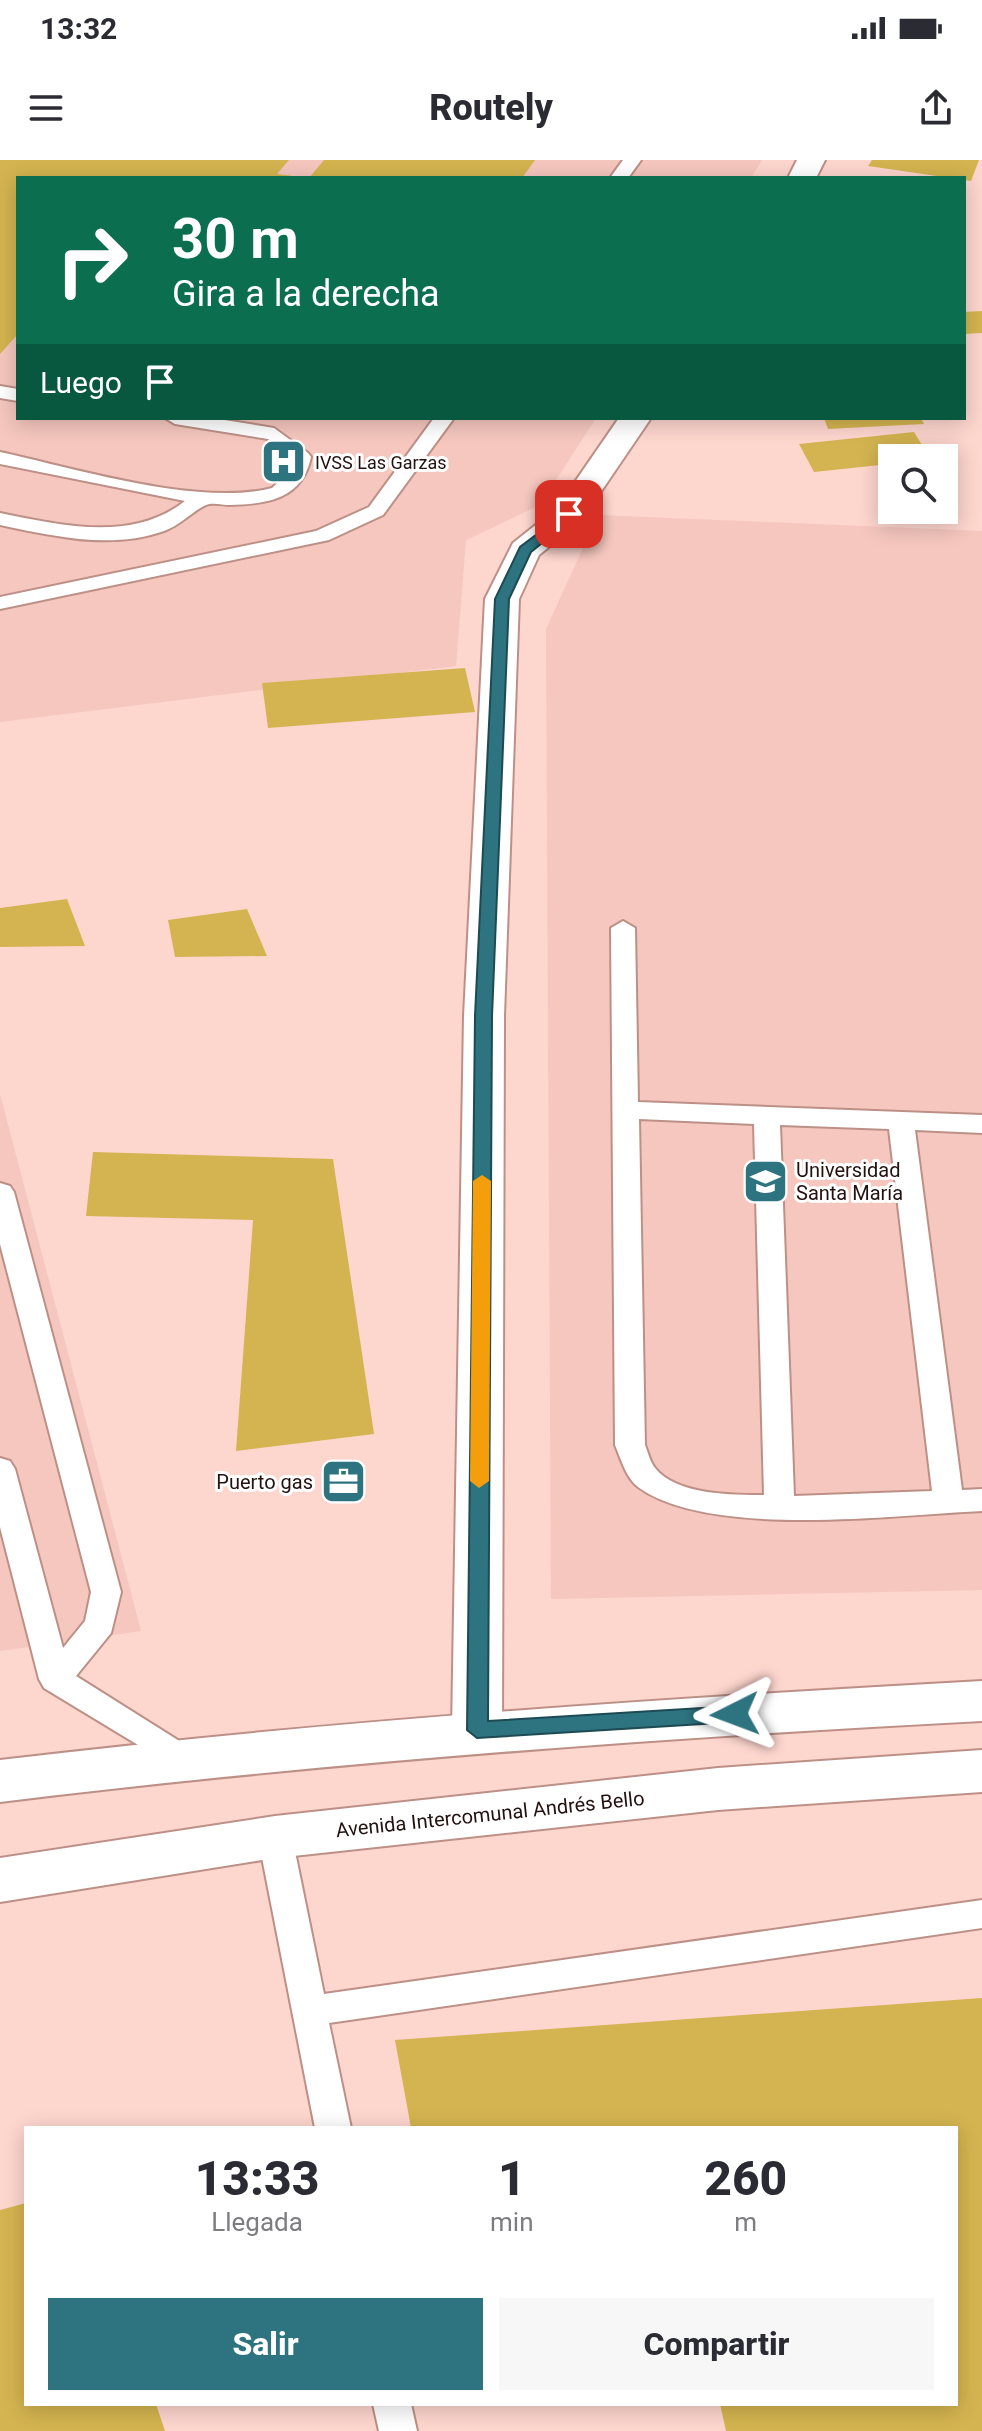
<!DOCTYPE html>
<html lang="es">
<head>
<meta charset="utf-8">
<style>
	:root { --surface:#fff; --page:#f7f7f7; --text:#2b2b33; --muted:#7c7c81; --accent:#2d7480 }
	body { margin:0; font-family:Roboto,sans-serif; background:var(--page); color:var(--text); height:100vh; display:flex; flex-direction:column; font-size:30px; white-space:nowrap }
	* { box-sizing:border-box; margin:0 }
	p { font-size:26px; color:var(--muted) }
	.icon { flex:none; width:44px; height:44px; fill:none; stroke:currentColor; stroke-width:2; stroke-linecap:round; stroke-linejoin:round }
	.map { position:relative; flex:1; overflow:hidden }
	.side { position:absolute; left:24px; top:1966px; width:934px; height:280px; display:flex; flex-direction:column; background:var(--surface); border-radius:0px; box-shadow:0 4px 20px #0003 }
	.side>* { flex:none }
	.banner { position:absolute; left:16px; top:16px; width:950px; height:244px; border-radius:0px; box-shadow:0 4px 20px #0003; background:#0b6e4f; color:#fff; overflow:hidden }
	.fabs { position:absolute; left:878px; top:284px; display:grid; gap:16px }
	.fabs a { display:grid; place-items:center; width:80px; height:80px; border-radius:0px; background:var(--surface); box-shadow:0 4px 20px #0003; font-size:40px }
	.pin { position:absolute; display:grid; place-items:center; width:68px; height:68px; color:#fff; margin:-34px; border-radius:16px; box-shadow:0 4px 12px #0006 }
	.me { position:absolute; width:88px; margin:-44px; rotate:267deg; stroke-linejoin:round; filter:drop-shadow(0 0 6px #0008) }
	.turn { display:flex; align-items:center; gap:28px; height:168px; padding:0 24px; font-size:36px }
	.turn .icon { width:104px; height:104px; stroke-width:2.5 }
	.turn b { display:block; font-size:56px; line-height:68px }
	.then { display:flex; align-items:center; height:76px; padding:0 24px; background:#0003; gap:16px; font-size:30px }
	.eta { display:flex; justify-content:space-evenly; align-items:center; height:136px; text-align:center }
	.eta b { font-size:48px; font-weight:800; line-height:56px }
	.cta { display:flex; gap:16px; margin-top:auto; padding:16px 24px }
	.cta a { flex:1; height:92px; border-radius:0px; background:var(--accent); color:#fff; font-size:32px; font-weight:800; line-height:92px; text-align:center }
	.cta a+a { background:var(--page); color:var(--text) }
	.status { display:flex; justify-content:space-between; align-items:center; height:56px; padding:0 40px; background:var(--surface); direction:ltr }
	.status svg { height:22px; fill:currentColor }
	header { display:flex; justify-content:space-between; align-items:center; height:104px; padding:0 24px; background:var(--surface); font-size:36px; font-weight:800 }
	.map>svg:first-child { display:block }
</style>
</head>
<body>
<div class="status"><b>13:32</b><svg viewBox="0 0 49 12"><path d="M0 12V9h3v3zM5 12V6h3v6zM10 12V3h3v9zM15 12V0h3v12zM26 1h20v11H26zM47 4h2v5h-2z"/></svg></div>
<header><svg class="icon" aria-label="menu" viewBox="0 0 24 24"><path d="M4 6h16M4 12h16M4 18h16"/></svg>Routely<svg class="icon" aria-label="share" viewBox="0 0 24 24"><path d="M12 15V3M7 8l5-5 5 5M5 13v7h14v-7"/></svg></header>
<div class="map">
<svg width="982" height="2271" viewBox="0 0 982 2271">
	<rect width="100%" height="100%" fill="#fdd6ce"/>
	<path fill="#f5c7be" d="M0 0H762L751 18H18V258H596L540 345 466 380 456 506 0 562Z
		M598 355 982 371V1430L551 1439 546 469Z
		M0 934 141 1471 0 1491Z"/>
	<path fill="#d4b450" d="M0 0H289L277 14 293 16 18 18V174L0 194Z
		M324 0H535L522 18H309Z
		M872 0H979L971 21 868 6Z
		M982 151V173L964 174V152Z
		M824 258H921L924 264 828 269Z
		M914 272 930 298H892V325L880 305 814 312 799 284Z
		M465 508 475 552 268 568 262 523Z
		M67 739 85 786 0 787V748Z
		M247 749 267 796 175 797 168 760Z
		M93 992 333 999 374 1274 236 1291 253 1060 86 1056Z
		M982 1838V2271H726L720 2244H956V1968H411L395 1880Z
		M26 2043V2244H156L165 2271H0V2050Z"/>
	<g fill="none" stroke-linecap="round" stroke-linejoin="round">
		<defs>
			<path id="service" d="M623 0H641L628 18H610Z
				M0 226 18 229V241L0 238Z
				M165 258H212L274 268 308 293 311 297C302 339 268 344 230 345 223 345 212 342 206 345 191 352 181 365 164 371 111 390 53 376 0 365V353C61 365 132 383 185 341L0 304V292C74 308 199 347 272 328L284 317 291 298 268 279 175 264Z
				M434 258H454L383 355 329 380 0 449V437L316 371 369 347Z
				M623 761 635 768 638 942 982 955V973L915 970 962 1330 982 1329V1351C895 1355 709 1379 638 1327 626 1318 621 1299 615 1285L611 768ZM639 959 754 964 764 1335C733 1335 676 1335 655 1308 650 1302 648 1292 645 1285ZM780 965 889 969 932 1331 794 1336Z
				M0 1023 10 1026 14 1032 121 1432 111 1473 76 1516 192 1589 197 1598 192 1607 181 1611 44 1528 39 1519 0 1367V1298L10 1301 15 1309 63 1488 85 1461 91 1432 0 1084Z
				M275 1663 287 1667 292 1677 324 1834 982 1740V1768L329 1863 351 1968H315L258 1677 263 1667Z
				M373 2244H411L417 2271H379Z"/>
			<path id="minor" d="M797 0H825L816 18H788Z
				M619 258H651L581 361 539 395 519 439 504 856 502 1570 495 1584 477 1590 459 1584 452 1570 464 856 485 439 513 383 557 348Z"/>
			<path id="secondary" d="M982 1521V1561C654 1578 326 1602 0 1642V1600C326 1561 654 1539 982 1521Z
				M982 1590V1632L718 1650 275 1698 0 1742V1698L275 1656 718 1608Z"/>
		</defs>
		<use href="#service" stroke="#bd9087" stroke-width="4"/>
		<use href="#minor" stroke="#bd9087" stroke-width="4"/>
		<use href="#secondary" stroke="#bd9087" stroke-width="4"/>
		<use href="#service" fill="#fff" fill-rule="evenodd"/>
		<use href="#minor" fill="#fff" fill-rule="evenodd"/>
		<use href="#secondary" fill="#fff" fill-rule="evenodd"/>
	</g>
	<path fill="#2d7480" stroke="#1d4b53" stroke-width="2" d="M569 350 574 351V357L531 392 509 439 492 856 488 1561 735 1546 746 1554 735 1562 477 1578 467 1570 475 856 495 439 520 387Z"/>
	<path fill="#f59e0b" d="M482 1015 491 1021 489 1321 479 1328 470 1321 473 1021Z"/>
	<defs>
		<symbol id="hospital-square" viewBox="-11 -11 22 22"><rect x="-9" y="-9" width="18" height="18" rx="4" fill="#2d7480" stroke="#fff"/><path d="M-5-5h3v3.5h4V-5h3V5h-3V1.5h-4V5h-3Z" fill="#fff"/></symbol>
		<symbol id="university-square" viewBox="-11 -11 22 22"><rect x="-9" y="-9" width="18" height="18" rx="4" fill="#2d7480" stroke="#fff"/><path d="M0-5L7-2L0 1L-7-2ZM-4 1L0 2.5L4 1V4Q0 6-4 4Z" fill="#fff"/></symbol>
		<symbol id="office-square" viewBox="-11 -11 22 22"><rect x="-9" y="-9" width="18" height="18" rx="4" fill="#2d7480" stroke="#fff"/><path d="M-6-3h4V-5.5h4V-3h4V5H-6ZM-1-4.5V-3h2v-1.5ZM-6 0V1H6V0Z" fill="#fff"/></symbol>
	</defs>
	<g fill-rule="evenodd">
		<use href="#hospital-square" x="258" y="276" width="51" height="51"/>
		<use href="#university-square" x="740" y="996" width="51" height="51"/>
		<use href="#office-square" x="318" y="1296" width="51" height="51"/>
	</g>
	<g text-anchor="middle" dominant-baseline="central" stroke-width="6" stroke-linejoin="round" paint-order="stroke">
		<g font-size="18" fill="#23120f" stroke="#fff" text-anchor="start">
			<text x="315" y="302">IVSS Las Garzas</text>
		</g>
		<g font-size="20" fill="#23120f" stroke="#fff" text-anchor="start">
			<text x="796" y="1010">Universidad<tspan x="796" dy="23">Santa María</tspan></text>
			<text x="313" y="1322" text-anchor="end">Puerto gas</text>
		</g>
		<g font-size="20" fill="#23120f" stroke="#fff">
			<text transform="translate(490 1654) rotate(-6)">Avenida Intercomunal Andrés Bello</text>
		</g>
	</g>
</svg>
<div class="fabs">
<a><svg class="icon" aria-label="search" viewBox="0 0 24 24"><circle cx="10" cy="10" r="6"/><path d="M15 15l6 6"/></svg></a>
</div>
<div class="pin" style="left:569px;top:354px;background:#d93025"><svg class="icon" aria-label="arrive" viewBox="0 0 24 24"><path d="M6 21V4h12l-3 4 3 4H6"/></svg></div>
<svg class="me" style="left:735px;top:1554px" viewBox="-20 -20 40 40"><path d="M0-17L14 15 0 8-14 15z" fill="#2d7480" stroke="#fff" stroke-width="4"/></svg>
<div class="banner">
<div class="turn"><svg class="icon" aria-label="right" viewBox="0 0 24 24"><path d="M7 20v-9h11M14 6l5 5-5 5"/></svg><div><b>30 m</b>Gira a la derecha</div></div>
<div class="then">Luego<svg class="icon" aria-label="arrive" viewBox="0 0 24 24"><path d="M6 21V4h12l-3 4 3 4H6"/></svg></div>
</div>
<section class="side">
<div class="eta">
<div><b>13:33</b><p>Llegada</p></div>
<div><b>1</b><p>min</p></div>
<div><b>260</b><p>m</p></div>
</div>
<div class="cta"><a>Salir</a><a>Compartir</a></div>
</section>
</div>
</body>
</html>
